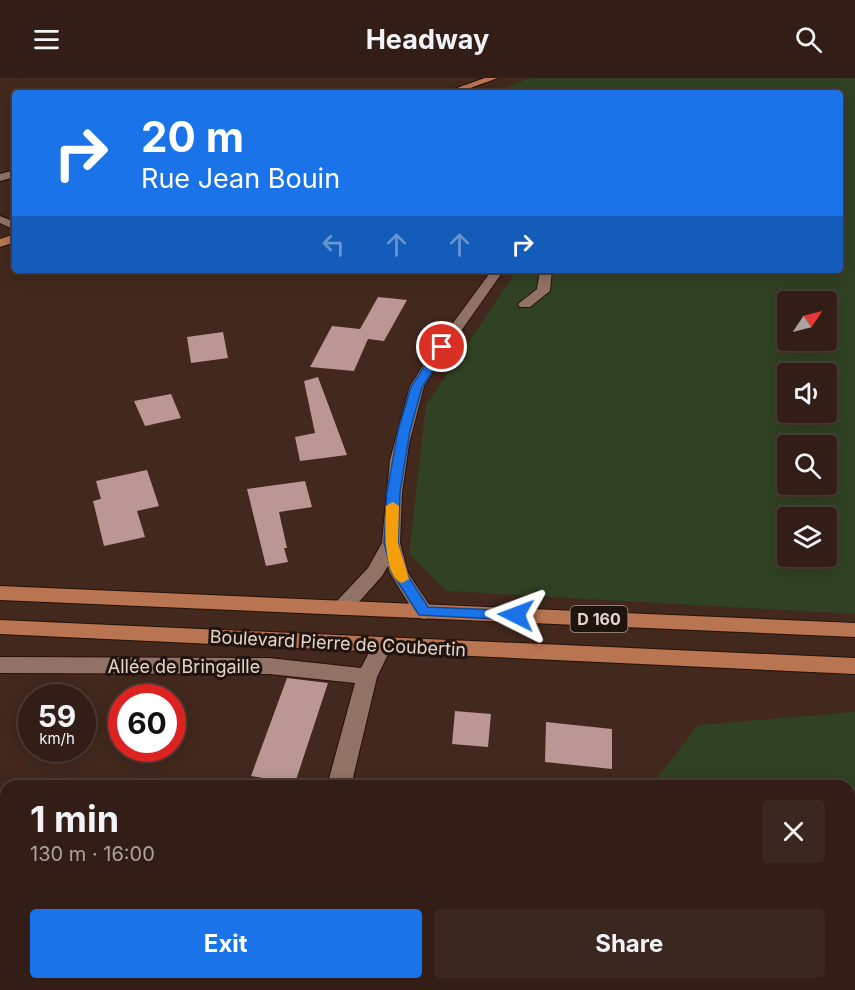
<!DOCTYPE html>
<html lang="en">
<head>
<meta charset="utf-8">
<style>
	:root { --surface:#321e16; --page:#3a271f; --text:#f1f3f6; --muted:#a8a2a1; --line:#4d3c35; --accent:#1a73e8 }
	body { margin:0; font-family:Inter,sans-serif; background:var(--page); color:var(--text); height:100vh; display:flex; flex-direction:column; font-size:22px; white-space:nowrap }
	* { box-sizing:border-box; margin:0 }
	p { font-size:20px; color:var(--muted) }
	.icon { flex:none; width:33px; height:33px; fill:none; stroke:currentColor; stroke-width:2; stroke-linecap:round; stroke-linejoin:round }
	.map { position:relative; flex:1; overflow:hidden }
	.panel { position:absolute; left:0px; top:702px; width:855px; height:210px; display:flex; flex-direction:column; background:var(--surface); border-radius:18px 18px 0 0; box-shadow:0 3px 15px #0003,0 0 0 2px var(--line) }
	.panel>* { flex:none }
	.banner { position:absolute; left:12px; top:12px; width:831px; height:183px; border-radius:6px; box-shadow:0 3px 15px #0003,0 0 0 2px var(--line); background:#1a73e8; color:#fff; overflow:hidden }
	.needle { width:39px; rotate:55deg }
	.buttons { position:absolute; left:777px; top:213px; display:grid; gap:12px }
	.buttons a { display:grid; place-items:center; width:60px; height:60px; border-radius:6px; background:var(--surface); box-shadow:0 3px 15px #0003,0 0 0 2px var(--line); font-size:30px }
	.speed { position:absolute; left:18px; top:606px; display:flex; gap:12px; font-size:30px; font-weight:700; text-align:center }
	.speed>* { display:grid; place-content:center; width:78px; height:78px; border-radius:50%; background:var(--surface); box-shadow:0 3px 15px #0003,0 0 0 2px var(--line); line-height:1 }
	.speed small { font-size:15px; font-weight:400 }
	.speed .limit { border:9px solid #d22; background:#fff; color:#111 }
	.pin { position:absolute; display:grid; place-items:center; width:51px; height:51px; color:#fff; margin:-26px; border:3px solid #fff; border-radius:50%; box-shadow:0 2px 6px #0007 }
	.me { position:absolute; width:66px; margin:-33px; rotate:273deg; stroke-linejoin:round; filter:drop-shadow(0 0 4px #0008) }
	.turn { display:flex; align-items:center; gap:21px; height:126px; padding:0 30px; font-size:27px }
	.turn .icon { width:78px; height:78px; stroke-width:2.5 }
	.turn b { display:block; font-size:42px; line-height:51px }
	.lanes { display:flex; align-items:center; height:57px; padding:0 30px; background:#0003; justify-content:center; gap:30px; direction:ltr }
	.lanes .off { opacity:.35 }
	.round { display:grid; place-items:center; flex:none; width:63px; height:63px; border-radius:6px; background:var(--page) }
	.head { display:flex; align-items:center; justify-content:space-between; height:102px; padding:0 30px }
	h1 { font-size:36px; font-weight:700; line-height:45px }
	.cta { display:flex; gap:12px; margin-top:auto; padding:12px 30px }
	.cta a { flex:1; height:69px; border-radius:6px; background:var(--accent); color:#fff; font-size:24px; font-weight:700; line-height:69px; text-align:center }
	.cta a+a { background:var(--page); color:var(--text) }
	header { display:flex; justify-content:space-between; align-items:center; height:78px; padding:0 30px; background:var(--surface); font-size:27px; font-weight:700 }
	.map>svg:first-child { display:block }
</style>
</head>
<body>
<header><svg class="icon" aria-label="menu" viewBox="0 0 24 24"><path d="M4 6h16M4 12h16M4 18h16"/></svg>Headway<svg class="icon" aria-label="search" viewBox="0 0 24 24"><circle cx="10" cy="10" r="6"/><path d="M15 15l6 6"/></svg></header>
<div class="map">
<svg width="855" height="912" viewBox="0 0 855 912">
	<rect width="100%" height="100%" fill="#42281d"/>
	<path fill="#304223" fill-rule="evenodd" d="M530 0H855V536L446 513 409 476 426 327 517 192H840V15H505L503 10ZM788 224H826V262H788ZM788 296H826V334H788ZM788 368H826V406H788ZM788 440H826V478H788Z
		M855 634V912H307L309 906H849V708H651L698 647Z"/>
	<path fill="#bb9694" d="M378 219 407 222 384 263 368 261 354 293 310 289 332 248 360 251Z
		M223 254 228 280 191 285 187 259Z
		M318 299 347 377 300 383 295 359 315 355 304 303Z
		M171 316 181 340 145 348 134 323Z
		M147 392 159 428 137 433 145 459 104 468 93 423 101 421 96 403Z
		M305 403 312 429 279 434 287 470H284L288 484 266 488 247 411Z
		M287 600 328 605 295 705 251 698Z
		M455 633 491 636 488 669 452 666Z
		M546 644 612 651V691L545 684Z"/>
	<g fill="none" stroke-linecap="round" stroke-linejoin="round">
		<defs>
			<path id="minor" d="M464 7 481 13 482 15C474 15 466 16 460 10Z
				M15 92V99L0 103V96Z
				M0 138 15 144V152L0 145Z
				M492 192H504L442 280 424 308 409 366 402 415 400 465 408 495 434 534 431 539 424 541 417 539 390 495 388 488 382 498 349 535 342 537 335 535 332 530 335 525 368 490 382 465 390 382 410 308 431 275Z
				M540 192H552L550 213 530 229H520L518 226 537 211Z
				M382 561 389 563 392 568 377 599 351 708H327L355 605 269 596 0 595V579L269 580 361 590 375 563Z
				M0 803 6 804V826L0 825Z
				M272 906H300L298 912H270Z"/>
			<path id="major" d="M485 0H498L456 15H443Z
				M15 156V164L0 169V161Z
				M0 508 855 545V559L0 522Z
				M0 542 855 580V596L0 556Z"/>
		</defs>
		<use href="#minor" stroke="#271006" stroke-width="2"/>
		<use href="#major" stroke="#271006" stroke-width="2"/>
		<use href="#minor" fill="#917266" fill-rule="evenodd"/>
		<use href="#major" fill="#b97551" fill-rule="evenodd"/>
	</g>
	<path fill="#1a73e8" stroke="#114b97" stroke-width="1.5" d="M442 266 448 269 422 309 410 353 400 414 398 465 406 495 428 529 521 533 523 537 516 542 419 537 392 495 384 465 387 414 398 353 411 309 438 267Z"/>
	<path fill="#f59e0b" d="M393 424 399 428 398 465 409 501 402 505C383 500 385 444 386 428Z"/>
	<g text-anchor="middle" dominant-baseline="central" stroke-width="6" stroke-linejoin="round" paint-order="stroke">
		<rect fill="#20140f" stroke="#aa9a93" stroke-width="1.5" x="570.5" y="528" width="57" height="26" rx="4.5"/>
		<g font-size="16" font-weight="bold" fill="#e5d3cc">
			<text x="599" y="541">D 160</text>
		</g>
		<g font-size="18" fill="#e5d3cc" stroke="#20140f">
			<text transform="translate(338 565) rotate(3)">Boulevard Pierre de Coubertin</text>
			<text x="184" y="588">Allée de Bringaille</text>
		</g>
	</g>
</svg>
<div class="buttons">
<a><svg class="needle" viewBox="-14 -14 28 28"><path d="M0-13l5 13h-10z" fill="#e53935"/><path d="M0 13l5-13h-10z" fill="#a8a2a1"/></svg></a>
<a><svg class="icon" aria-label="sound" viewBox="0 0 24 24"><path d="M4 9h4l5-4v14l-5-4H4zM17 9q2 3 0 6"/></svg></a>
<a><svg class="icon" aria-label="search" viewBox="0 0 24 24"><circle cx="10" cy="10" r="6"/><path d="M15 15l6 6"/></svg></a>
<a><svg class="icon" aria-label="layers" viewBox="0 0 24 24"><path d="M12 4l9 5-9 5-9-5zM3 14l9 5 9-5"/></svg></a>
</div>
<div class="speed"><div>59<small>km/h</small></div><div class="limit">60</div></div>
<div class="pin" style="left:442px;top:269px;background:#d93025"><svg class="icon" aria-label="arrive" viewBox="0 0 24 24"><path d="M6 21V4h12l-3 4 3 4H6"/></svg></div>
<svg class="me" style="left:516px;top:537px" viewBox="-20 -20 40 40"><path d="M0-17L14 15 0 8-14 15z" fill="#1a73e8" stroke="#fff" stroke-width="4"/></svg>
<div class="banner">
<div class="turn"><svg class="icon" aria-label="right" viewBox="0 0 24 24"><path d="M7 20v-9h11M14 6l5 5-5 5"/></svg><div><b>20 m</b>Rue Jean Bouin</div></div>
<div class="lanes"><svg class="icon off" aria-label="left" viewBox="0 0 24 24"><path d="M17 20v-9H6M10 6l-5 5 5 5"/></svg><svg class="icon off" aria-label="ahead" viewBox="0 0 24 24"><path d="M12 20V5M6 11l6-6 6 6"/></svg><svg class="icon off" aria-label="ahead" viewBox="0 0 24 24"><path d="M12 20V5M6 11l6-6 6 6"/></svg><svg class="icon" aria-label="right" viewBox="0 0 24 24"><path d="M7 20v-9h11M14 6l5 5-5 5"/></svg></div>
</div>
<section class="panel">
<div class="head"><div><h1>1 min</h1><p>130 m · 16:00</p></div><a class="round"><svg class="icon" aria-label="close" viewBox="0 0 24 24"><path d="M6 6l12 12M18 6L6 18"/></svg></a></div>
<div class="cta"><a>Exit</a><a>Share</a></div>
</section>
</div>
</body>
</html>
